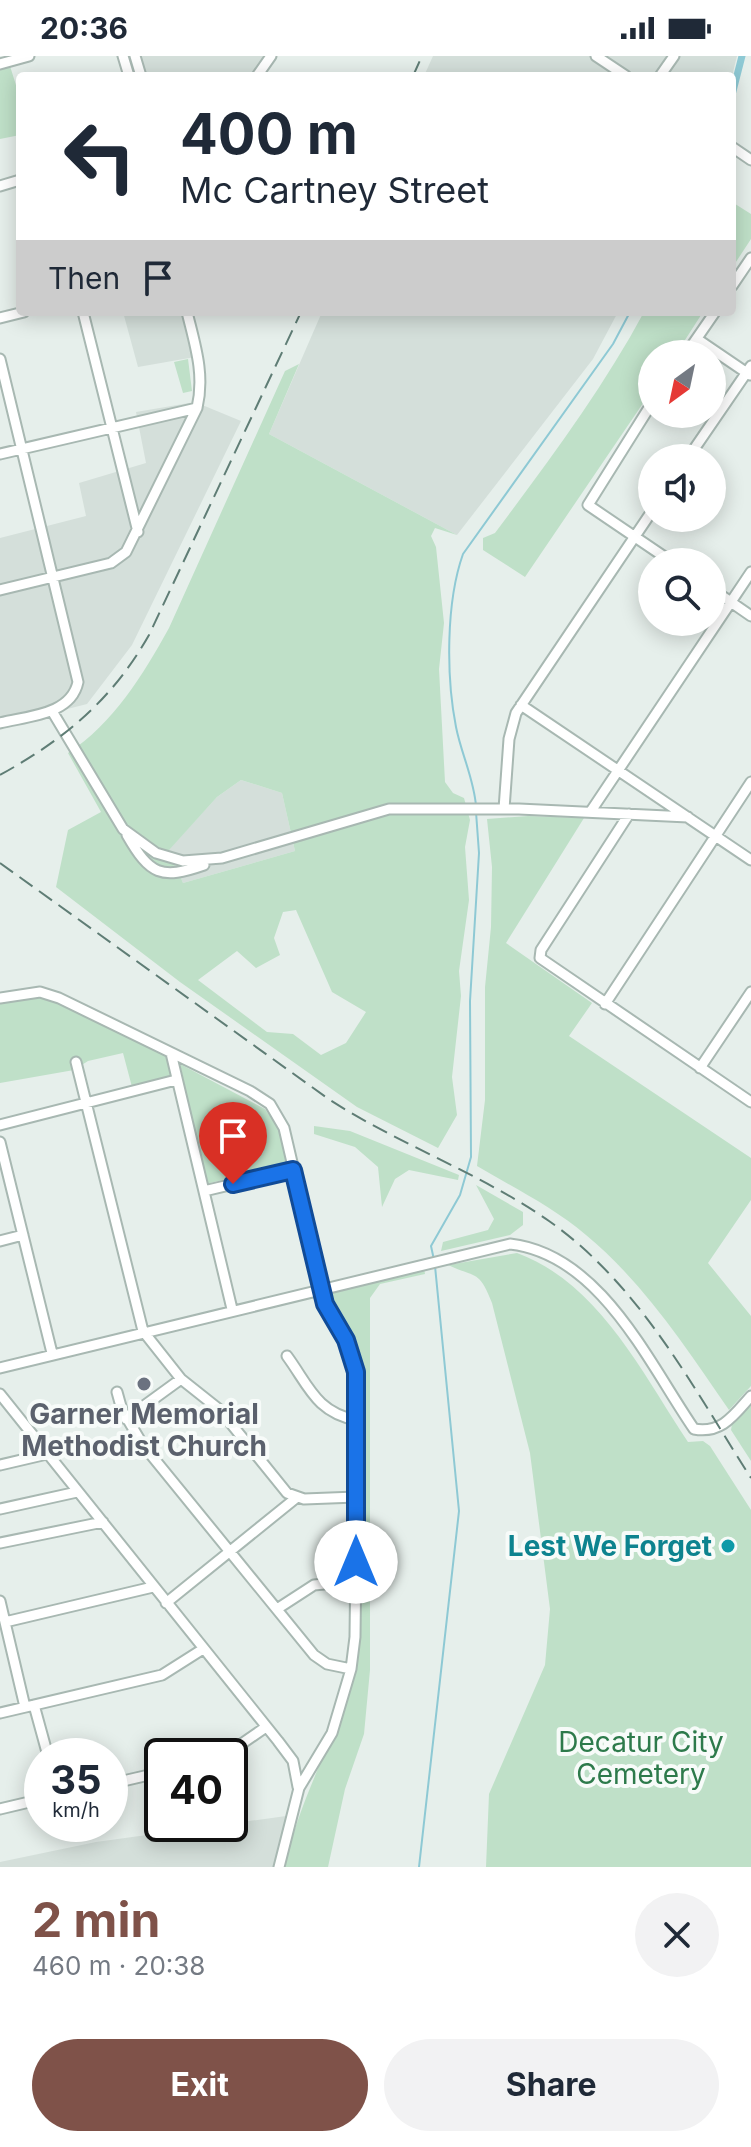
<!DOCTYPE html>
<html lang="en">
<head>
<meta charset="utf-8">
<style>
	:root { --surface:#fff; --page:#f2f2f3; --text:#1f2937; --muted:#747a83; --accent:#7f5249 }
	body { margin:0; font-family:Inter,sans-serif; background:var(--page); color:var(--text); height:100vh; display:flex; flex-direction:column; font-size:30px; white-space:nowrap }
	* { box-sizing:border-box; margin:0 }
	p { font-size:26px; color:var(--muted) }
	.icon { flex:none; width:44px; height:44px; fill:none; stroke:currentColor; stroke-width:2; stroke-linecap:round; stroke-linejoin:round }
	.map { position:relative; height:1811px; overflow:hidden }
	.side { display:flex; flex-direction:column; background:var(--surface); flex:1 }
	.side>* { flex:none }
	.top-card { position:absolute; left:16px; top:16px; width:720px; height:244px; border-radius:8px; box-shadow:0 4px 20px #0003; background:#fff; color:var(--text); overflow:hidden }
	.needle { width:52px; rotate:213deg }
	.buttons { position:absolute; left:638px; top:284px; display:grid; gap:16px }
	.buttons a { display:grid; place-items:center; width:88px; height:88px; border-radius:50%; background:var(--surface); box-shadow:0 4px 20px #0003; font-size:40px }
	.speed { position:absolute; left:24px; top:1682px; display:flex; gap:16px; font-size:40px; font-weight:700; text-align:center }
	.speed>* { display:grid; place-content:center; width:104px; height:104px; border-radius:50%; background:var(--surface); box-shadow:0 4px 20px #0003; line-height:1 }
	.speed small { font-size:20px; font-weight:400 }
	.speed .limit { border:4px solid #111; border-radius:12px; background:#fff; color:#111 }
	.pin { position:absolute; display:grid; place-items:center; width:68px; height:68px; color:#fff; margin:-82px -34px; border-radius:50% 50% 50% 0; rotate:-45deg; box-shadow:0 0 8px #0007 }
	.pin .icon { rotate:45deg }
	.me { position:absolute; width:88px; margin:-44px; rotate:0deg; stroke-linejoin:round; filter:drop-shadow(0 0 6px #0008) }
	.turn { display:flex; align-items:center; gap:28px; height:168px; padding:0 32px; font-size:36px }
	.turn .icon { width:104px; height:104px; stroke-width:2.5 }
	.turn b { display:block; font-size:56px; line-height:68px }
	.then { display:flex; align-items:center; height:76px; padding:0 32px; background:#0003; gap:16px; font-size:30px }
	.round { display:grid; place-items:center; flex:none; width:84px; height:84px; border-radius:42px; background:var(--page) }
	.summary { display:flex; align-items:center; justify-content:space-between; height:136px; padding:0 32px }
	h1 { font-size:48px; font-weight:700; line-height:60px; color:var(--accent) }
	.button { display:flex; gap:16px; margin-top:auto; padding:16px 32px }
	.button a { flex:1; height:92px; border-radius:48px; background:var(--accent); color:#fff; font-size:32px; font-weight:700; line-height:92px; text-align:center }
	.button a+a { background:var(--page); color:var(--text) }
	.status { display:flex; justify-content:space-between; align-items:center; height:56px; padding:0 40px; background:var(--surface); direction:ltr }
	.status svg { height:22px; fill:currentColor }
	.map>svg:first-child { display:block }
</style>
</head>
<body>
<div class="status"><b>20:36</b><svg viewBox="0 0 49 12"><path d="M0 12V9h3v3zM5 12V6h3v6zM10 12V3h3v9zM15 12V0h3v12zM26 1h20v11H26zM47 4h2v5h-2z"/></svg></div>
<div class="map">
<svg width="751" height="1811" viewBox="0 0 751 1811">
	<rect width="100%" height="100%" fill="#e6efeb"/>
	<path fill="#d4dfda" d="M140 0H274L260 20H145Z
		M433 0H737L732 20H424Z
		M123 256H184L195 301 138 311Z
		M322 256H618L593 303 457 479 269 378Z
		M195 346 241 365 132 589 87 648 0 670V482L86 460 79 427 146 407 136 356Z
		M241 724 282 737 295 795 183 827 168 794 217 741Z
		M286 1760 275 1811H0V1806L96 1786Z"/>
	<path fill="#bfe0c8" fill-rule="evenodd" d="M10 10 20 42V79L0 83V13Z
		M732 146 751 158V183L732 212Z
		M644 256H703L676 298H652V334L525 521 483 494V482L495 477C548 406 602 334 644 256Z
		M188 303 192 335 183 337 174 306Z
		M299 308 269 378 457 479 435 472 431 480 436 491 444 567 439 613 445 726 453 737 464 742 470 764 465 791 469 844 459 915 461 940 452 1021 457 1059 438 1092 357 1051 180 926 56 831 68 774 101 756 68 697C113 668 143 619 169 572L285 315ZM241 724 282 737 295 795 183 827 169 794 217 741ZM296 854 332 936 366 956 346 987 321 999 293 978 267 976 198 924 237 895 256 912 280 899 274 882 283 856Z
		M528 760 584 762 506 887 592 947 569 980 751 1102V1144L708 1207 751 1260V1330L729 1354C687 1293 644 1227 586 1179 553 1151 514 1132 477 1110L485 1044V931L491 871 492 811 487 763Z
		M31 940H48L167 1001 172 1021 132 1031 123 997 88 1005 74 1014 0 1027V947Z
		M180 1008 265 1053 279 1073 287 1108 206 1128Z
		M314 1070 350 1075 459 1119 458 1124 409 1114 395 1123 382 1151 378 1111 355 1091 314 1078Z
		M476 1129 523 1156V1169L510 1179 441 1195 443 1186 488 1174 494 1163Z
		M517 1197C599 1227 642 1317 688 1386L703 1385 710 1390 751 1454V1811H486L489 1738 545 1609 550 1553 530 1397 492 1247C479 1213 475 1222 448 1209Z
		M424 1212 425 1218 380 1228 370 1242V1614L364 1678 345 1733 328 1811H285C301 1730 350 1664 360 1581L362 1318 353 1285 329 1240 332 1234Z
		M751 1349V1405L731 1374 732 1368Z"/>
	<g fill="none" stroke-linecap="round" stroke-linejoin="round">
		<path stroke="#8ec9d4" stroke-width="2" d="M476 750C474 723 461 697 456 671 446 620 446 546 463 498L613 288 630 256
			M434 1204 431 1190 460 1139 471 1101 470 945 479 797 476 756
			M419 1811 459 1455 435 1210"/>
		<path stroke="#8ec9d4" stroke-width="7" d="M732 39 742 0"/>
		<defs>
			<path id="minor" d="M123 0 129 20
				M135 0 141 20
				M596 0 626 20
				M0 8 29 0
				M257 20 271 0
				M660 20 674 0
				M732 91 751 104
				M0 130 20 124
				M732 230 751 202
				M83 256 138 476
				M0 262 24 256
				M697 283 750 319
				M686 298 715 256
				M0 303 78 626C71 659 28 660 0 667
				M652 347 588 449 672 506
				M0 398 197 352
				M688 402 751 310
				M712 533 751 560
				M0 534 111 507 126 496 197 352C205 318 195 289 187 256
				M521 649 751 804
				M52 655 123 773 156 797 183 805 222 802 389 753H519L688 761
				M504 753 509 683 516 657 652 455
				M591 755 751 516
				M629 758 541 894 540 902 751 1046
				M127 779C150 819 161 824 204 809
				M0 942 40 936 59 942 250 1035 270 1048 284 1072 325 1248 353 1299 357 1324V1416L355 1581 351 1613 332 1677 299 1732 279 1811
				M605 948 751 726
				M171 997 232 1253
				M76 1006 143 1275 181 1323 220 1354 287 1437 304 1443 356 1441
				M700 1012 751 936
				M0 1069 176 1024
				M0 1086 52 1297
				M204 1135 293 1114
				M0 1185 23 1179
				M287 1300C309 1330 316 1356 356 1364
				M0 1312 510 1188C600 1198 648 1306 694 1373 722 1378 734 1359 751 1340
				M117 1336 122 1354 143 1389 314 1599 327 1608 351 1613
				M0 1338 278 1685 293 1705 298 1731
				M126 1363 181 1323
				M0 1409 47 1398
				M0 1453 77 1436
				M0 1487 103 1466
				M0 1545 25 1651
				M166 1547 296 1442
				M277 1553 314 1529 355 1525
				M5 1566 153 1531
				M34 1649 48 1700
				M0 1657 162 1619 203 1593
				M224 1700 266 1671
				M110 1728 162 1716
				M0 1753 42 1743"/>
		</defs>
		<use href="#minor" stroke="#a8b8b2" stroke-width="13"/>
		<use href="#minor" stroke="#fff" stroke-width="9"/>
		<path stroke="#5f7d75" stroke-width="2" stroke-dasharray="16 8" stroke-linecap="butt" d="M413 20 422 0
			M0 719C65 683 112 644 149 579L301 256
			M0 807 330 1044C400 1089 480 1117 549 1165 640 1229 692 1330 751 1422"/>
	</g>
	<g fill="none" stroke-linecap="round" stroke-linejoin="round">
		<defs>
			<path id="route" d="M233 1128 293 1114 325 1248 346 1284 356 1316V1506"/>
		</defs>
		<use href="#route" stroke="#114b97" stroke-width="20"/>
		<use href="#route" stroke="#1a73e8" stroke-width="14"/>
	</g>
	<circle fill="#6b7280" stroke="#f7fbf9" stroke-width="3" cx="144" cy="1328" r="8"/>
	<circle fill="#0f9aa8" stroke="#f7fbf9" stroke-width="3" cx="728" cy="1490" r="8"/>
	<g text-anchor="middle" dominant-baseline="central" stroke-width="8" stroke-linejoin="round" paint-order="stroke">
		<g font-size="28" font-weight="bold" fill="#5b616d" stroke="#f7fbf9">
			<text x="144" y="1358">Garner Memorial<tspan x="144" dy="32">Methodist Church</tspan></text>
		</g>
		<g font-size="28" font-weight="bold" fill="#0d838f" stroke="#f7fbf9" text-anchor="end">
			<text x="712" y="1490">Lest We Forget</text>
		</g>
		<g font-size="28" fill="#2d7a4b" stroke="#f7fbf9">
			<text x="641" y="1686">Decatur City<tspan x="641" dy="32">Cemetery</tspan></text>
		</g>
	</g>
</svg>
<div class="buttons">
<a><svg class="needle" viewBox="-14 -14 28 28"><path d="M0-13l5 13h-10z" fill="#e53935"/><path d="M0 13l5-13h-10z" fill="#747a83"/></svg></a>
<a><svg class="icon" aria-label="sound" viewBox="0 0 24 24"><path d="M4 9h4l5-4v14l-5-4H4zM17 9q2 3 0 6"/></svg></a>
<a><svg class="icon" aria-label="search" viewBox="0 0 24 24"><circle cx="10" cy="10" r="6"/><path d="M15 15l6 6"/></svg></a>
</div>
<div class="speed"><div>35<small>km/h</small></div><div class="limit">40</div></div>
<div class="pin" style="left:233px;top:1128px;background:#d93025"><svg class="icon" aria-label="arrive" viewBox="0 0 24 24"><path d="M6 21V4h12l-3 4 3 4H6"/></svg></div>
<svg class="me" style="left:356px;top:1506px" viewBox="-20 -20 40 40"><circle r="19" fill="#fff"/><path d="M0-13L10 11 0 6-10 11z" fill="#1a73e8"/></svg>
<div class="top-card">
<div class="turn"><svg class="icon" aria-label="left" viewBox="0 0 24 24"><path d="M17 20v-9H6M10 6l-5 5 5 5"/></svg><div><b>400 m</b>Mc Cartney Street</div></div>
<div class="then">Then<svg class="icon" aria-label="arrive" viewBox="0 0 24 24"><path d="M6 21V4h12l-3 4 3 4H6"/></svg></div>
</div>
</div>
<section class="side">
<div class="summary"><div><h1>2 min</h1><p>460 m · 20:38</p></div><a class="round"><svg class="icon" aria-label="close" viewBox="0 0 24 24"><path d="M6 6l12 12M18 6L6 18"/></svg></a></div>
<div class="button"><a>Exit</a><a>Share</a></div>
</section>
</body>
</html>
